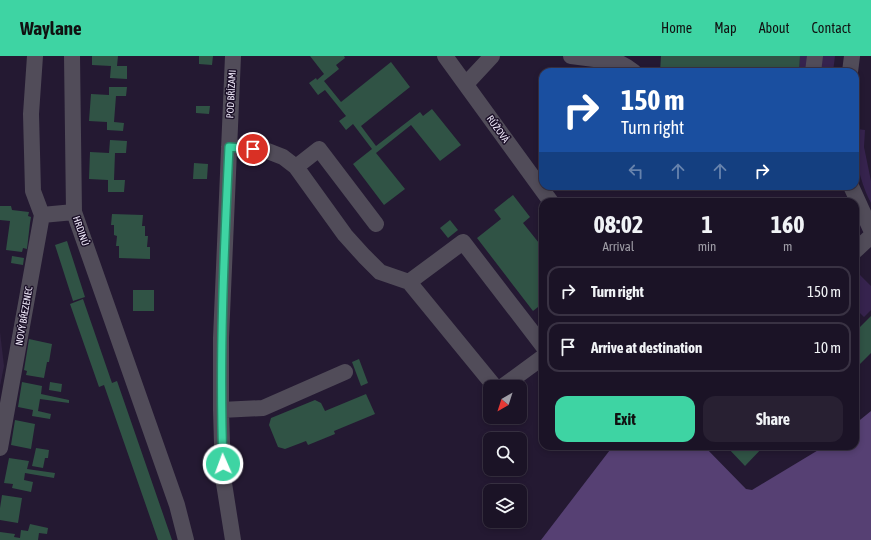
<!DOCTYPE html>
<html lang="en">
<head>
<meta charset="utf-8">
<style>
	:root { --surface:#1b1326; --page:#282032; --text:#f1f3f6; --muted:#a09ea7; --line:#393243; --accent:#3ed4a3 }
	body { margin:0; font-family:"Asap Condensed",sans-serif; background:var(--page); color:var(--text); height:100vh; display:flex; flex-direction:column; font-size:15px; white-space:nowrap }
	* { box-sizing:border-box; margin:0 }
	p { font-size:13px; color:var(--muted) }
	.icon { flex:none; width:22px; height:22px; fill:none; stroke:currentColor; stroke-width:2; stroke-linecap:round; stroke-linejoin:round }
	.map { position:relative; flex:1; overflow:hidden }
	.side { position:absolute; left:539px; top:142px; width:320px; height:252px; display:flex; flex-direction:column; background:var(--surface); border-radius:12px; box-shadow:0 2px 6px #0003,0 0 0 1px var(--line) }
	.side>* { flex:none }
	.top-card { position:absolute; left:539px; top:12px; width:320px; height:122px; border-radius:12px; box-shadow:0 2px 6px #0003,0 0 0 1px var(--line); background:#1a4fa0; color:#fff; overflow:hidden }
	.needle { width:26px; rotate:219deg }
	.fabs { position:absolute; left:483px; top:324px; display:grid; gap:8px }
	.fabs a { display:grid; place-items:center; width:44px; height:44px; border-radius:8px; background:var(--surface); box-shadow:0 2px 6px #0003,0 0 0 1px var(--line); font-size:20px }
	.pin { position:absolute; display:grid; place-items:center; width:34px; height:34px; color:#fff; margin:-17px; border:2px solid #fff; border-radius:50%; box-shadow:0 1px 4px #0007 }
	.me { position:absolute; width:44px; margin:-22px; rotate:358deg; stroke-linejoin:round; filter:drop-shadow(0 0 3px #0008) }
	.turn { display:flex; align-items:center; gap:14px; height:84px; padding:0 16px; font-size:18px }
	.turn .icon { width:52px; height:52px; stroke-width:2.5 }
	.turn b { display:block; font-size:28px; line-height:34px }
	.lanes { display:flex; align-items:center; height:38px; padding:0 16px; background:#0003; justify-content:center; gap:20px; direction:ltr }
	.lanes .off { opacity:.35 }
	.eta { display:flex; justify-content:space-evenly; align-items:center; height:68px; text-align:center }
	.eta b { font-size:24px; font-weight:700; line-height:28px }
	.action { display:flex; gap:8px; margin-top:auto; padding:8px 16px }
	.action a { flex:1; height:46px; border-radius:12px; background:var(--accent); color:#111; font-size:16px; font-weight:700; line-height:46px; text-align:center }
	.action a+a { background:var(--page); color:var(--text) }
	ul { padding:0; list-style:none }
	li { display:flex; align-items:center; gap:12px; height:50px; margin:0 8px 6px; padding:0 8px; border:2px solid var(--line); border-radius:12px }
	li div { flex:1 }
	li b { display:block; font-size:15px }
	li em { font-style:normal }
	header { display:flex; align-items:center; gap:24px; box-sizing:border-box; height:56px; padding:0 20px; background:var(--accent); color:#111 }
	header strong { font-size:19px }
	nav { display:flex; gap:22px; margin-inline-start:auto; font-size:14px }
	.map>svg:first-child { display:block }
</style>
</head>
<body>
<header>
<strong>Waylane</strong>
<nav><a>Home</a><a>Map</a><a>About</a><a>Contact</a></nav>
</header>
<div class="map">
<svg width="871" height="484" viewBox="0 0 871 484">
	<rect width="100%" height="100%" fill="#241932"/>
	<path fill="#302241" d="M0 276 4 310 0 330Z"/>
	<path fill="#36234e" d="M800 0H812L807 16H799Z
		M820 0H835L833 16H818Z
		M857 73 865 74 864 91 871 125V147C863 132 857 112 856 95 856 88 857 80 857 73Z
		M860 219 871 230V254L864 261 855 252V225Z"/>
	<path fill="#564073" d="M871 355V484H541L613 390H704L746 433 752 434 825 390H855V368Z"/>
	<path fill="#305345" d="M92 0H118L117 10H127V23L110 22 111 10 92 9Z
		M199 0H213L212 9 199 8Z
		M310 0H344L345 2 336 9 339 13 324 25 341 46 391 6 410 31 361 70 376 90 420 56 423 60 432 53 461 89 440 105 411 69 376 97 405 133 384 149 353 108 372 93 353 68 346 74 339 65 346 60 325 34 318 39 309 27 316 22 317 24 324 18Z
		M661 0H800L799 16 730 14V16H660Z
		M109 31H127L126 40H116L114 66 124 67 123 75 107 74V66L89 65 91 38 109 39Z
		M196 50H210L209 58 196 57Z
		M110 84 127 85 126 97H115L114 124H125L124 136H108V124L89 123 90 96 109 97Z
		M194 107 208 108 207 123H193Z
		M513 139 530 161 523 167 543 192V247L533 255 477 182 501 163 494 154Z
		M0 150H11L12 154 29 156 28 160 31 161 30 167 27 193 23 192 22 196 6 194 10 165 0 164Z
		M112 158 143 159 142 170H145V180H148L147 191H150V203L119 202V190H116L117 180 114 179V169H111Z
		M450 164 458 174 448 182 440 172Z
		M67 185 85 241 73 245 55 189Z
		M12 200 24 202 23 209 11 207Z
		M133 234H154V255H133Z
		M83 243 112 327 117 325 172 484H158L104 329 99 331 70 248Z
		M871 260V297L855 313V276Z
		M29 283 52 288 49 306H47L44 322 26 319 27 315 24 314Z
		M359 303 368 327 361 330 352 306Z
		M22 326 42 330 41 338 69 344V347L40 343 38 355 51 358 50 363 32 360 33 354 18 351Z
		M50 326 62 328 61 336 49 334Z
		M366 338 375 358 334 375 335 378 308 389 306 385 285 393 278 391 269 369 271 362 315 344 321 347 325 355Z
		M15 364 35 368 31 393 11 389Z
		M728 390H764L745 410 727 391Z
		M36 392 49 394 48 402H45L43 412 32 410Z
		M9 402 29 405 27 413 55 417 54 422 25 417 24 424 33 426 31 436 12 432 13 428 4 427Z
		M2 439 22 442 18 467 0 464V452Z
		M30 468 48 472 47 478 39 477 38 484H0V476L15 478 14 481 20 482 21 474 28 475Z"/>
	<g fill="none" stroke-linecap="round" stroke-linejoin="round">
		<path stroke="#514c59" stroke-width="16" d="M35 0 31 58 33 135 42 159
			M72 0 74 156 177 449 186 484
			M445 0 551 146
			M571 0 618 6 627 11 634 16
			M813 16 815 0
			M850 16 852 0
			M466 28 492 0
			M229 91 265 94 283 101 296 111 345 179 364 200 380 216 409 226 495 331
			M296 111 319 93 376 168
			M851 130 871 174
			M855 195 871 180
			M409 226 463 186 543 290
			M502 331 543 301
			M221 354 263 352 345 316
			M0 392 42 159 74 156
			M233 484 223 421 221 354V282L233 0"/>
	</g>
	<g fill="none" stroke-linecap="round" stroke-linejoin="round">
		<defs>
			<path id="route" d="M223 408C219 302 224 197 229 91L253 93"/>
		</defs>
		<use href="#route" stroke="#288a6a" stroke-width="10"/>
		<use href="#route" stroke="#3ed4a3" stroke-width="7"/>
	</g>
	<g text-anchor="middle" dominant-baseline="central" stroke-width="3" stroke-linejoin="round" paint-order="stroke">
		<g font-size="10" fill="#f1eafb" stroke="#1b1028">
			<text transform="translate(231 38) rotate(-87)">POD BŘÍZAMI</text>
			<text transform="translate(498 73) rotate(54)">RŮŽOVÁ</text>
			<text transform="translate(81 175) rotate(71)">HRDINŮ</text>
			<text transform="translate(24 260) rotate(-80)">NOVÝ BŘEZENEC</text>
		</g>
	</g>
</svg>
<div class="fabs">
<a><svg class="needle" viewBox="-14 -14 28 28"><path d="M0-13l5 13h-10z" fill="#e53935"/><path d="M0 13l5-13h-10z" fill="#a09ea7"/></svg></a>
<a><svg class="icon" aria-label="search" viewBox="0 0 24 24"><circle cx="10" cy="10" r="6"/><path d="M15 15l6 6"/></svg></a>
<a><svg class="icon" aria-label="layers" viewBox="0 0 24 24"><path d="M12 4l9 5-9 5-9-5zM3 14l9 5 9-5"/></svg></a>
</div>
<div class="pin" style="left:253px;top:93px;background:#d93025"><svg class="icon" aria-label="arrive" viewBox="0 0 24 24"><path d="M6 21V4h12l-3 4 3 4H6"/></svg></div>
<svg class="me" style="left:223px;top:408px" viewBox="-20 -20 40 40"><circle r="17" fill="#3ed4a3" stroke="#fff" stroke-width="3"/><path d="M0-11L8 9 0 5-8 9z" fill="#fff"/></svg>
<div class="top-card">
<div class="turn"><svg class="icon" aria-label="right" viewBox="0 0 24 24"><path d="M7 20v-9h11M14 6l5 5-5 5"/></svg><div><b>150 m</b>Turn right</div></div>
<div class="lanes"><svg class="icon off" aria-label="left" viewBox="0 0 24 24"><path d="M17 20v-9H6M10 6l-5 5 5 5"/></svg><svg class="icon off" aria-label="ahead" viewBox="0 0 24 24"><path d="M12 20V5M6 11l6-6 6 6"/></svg><svg class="icon off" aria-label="ahead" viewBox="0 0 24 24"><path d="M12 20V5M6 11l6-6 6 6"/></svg><svg class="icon" aria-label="right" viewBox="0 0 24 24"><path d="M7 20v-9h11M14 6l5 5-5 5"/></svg></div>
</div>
<section class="side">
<div class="eta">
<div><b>08:02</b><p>Arrival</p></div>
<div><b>1</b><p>min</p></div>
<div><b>160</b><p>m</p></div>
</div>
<ul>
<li><svg class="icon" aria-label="right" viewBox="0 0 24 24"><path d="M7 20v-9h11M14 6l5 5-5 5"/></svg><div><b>Turn right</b></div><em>150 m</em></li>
<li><svg class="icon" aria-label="arrive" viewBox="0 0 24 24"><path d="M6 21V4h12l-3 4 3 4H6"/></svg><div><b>Arrive at destination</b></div><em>10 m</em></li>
</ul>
<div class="action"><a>Exit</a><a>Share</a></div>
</section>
</div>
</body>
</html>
